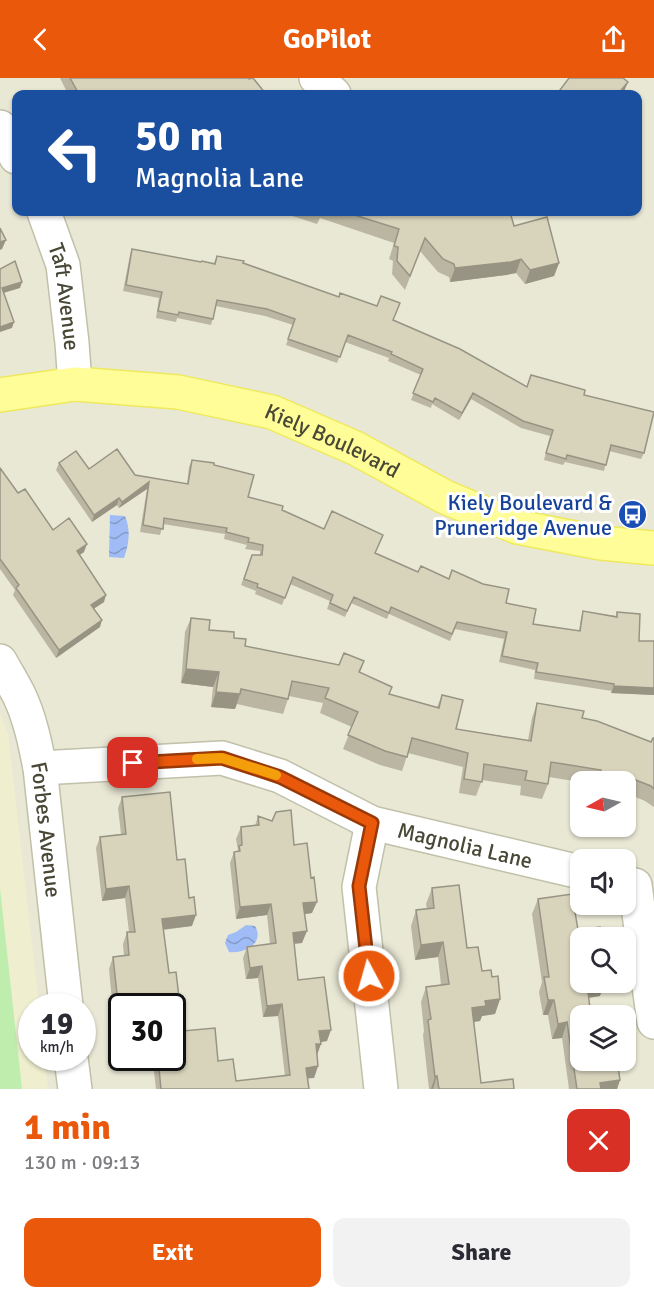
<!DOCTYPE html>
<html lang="en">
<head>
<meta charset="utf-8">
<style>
	:root { --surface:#fff; --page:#f2f2f3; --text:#2b2b33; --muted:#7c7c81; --accent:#ea580c }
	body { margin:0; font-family:Signika,sans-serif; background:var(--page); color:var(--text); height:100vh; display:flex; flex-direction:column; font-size:22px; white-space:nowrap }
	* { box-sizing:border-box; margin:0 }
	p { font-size:20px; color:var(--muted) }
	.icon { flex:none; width:33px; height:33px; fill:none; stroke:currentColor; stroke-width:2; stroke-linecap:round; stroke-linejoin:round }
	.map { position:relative; height:1011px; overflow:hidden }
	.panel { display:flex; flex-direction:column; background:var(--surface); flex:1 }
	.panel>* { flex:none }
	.guide { position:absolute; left:12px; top:12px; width:630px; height:126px; border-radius:12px; box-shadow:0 2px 4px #0004; background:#1a4fa0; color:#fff; overflow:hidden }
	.needle { width:39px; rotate:262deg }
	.tools { position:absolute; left:570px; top:693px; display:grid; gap:12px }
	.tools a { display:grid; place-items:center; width:66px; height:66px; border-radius:12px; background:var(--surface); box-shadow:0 2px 4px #0004; font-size:30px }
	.speed { position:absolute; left:18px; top:915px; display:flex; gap:12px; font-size:30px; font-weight:700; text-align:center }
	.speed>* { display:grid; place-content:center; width:78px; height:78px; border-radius:50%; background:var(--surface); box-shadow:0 2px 4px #0004; line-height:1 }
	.speed small { font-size:15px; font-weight:400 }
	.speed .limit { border:3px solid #111; border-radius:9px; background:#fff; color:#111 }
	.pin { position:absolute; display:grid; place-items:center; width:51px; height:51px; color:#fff; margin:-26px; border-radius:12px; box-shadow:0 3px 9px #0006 }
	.me { position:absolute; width:66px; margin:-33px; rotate:354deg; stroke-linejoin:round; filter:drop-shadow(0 0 4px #0008) }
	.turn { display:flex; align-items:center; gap:21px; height:126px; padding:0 24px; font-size:27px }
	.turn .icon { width:78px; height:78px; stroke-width:2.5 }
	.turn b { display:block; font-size:42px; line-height:51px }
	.round { display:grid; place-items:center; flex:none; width:63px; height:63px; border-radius:12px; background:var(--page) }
	.head { display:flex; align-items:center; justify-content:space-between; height:102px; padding:0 24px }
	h1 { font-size:36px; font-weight:800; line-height:45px; color:var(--accent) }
	.action { display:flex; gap:12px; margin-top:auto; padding:12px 24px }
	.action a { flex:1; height:69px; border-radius:12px; background:var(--accent); color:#fff; font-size:24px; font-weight:800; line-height:69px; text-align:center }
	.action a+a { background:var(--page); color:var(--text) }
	header { display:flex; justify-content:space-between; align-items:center; height:78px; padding:0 24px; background:var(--accent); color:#fff; font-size:27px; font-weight:800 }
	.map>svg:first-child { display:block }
</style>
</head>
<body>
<header><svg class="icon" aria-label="back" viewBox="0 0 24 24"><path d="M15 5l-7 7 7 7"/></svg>GoPilot<svg class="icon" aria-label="share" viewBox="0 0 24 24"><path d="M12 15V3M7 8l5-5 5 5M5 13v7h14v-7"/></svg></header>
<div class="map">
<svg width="654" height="1011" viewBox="0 0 654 1011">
	<defs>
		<pattern id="water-waves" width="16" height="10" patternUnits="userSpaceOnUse" patternTransform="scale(1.5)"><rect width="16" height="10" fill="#9fbcf6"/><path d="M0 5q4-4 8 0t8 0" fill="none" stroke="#849bc8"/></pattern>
	</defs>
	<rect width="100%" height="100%" fill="#f5f5e8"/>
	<path fill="#e9e8d5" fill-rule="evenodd" d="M0 0H654V1011H0ZM16 16H638V134H16ZM580 704H626V748H580ZM580 782H626V826H580ZM580 860H626V904H580ZM32 928H82V980H32ZM122 928H172V980H122ZM580 938H626V982H580Z"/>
	<path fill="#efefd0" d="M0 636 8 655 39 928H32V980H44L48 1011H0Z"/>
	<path fill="#bfedad" d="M0 810 22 1011H0Z"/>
	<path fill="url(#water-waves)" d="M110 437 125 438C131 452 129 466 124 480L109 479Z
		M246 847 255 848C265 865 245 876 229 874L225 865 228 857 236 854Z"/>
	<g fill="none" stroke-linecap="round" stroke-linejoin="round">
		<defs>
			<g id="minor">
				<path d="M316 0 334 16"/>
				<path d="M0 49 16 79"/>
				<path id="s1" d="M44 134 63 187 72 265 75 306"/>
				<path id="s2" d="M0 583C6 594 13 605 19 617 30 640 35 665 40 690L66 928"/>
				<path id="s3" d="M40 690 222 680 280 698 372 745 580 794"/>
				<path d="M372 745 359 809 381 1011"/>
				<path d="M626 805 635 807 654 944"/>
				<path d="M71 980 75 1011"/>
			</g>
			<g id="major">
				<path id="s4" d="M0 317 75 306 178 314 272 334 355 370 445 419 517 449 601 465 654 470"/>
			</g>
		</defs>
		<use href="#minor" stroke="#c1c0a9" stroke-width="36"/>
		<use href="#major" stroke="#eee95d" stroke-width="36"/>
		<use href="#minor" stroke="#fff" stroke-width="33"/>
		<use href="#major" stroke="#fffd97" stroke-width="33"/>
	</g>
	<path fill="#bab6a2" d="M60 0H248L266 16H67L65 14 66 12Z
		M280 134H510L514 148 559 185 554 198 525 206 516 195 506 197 450 204 449 199 438 194 420 173 405 212 392 196 393 183 389 181 394 165 320 140 317 146Z
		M132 171 201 184 214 185 217 178 243 185 393 242 527 309 531 297 584 317 644 375 641 381 609 373 604 393 565 384 563 387 544 382 550 358 521 350 471 321 459 342 432 326 431 330 411 322 421 297 388 283 389 280 345 264 337 285 286 267 293 247 265 238 216 228 211 247 177 240 176 244 156 240 159 220 123 213 130 177Z
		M192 382 214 387 248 419 282 432 324 451 383 457 375 475 418 494 449 501 506 525 533 546 579 553 581 540 583 533 616 538 617 534 639 563H654V617L611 615 612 613 534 601 535 592 499 584 504 561 455 551 450 563 389 536 387 541 351 525 345 539 327 531 330 523 290 506 282 527 255 516 256 513 241 507 252 477H260V473L245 471 247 467 224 461 225 456 163 446 160 457 140 454 147 411 119 430 117 427 92 444 56 392 59 385 89 391 135 397 187 406 189 389Z
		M0 390 18 415 53 452 84 474 79 477 104 524 94 530 100 549 56 580 13 517 15 512 0 491Z
		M191 540 209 552 234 560 245 568 339 587 364 583 360 595 389 616 437 629 442 617 456 651 528 662 532 640 537 625 651 664 654 660V729L645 723 626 715V704H580L549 699 548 706 542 721 520 717 521 708 482 702 476 718 459 715 463 689 408 675 402 693 380 687 343 671 352 649 320 635 323 625 289 618 283 636 237 626 235 631 211 629 213 609 181 605 185 554Z
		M122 719 177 782 192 848 163 852 169 895 183 953 218 983 236 1003 285 998 278 938 263 939 258 900 246 901 243 880 247 869 270 866 267 837 236 841 230 785 234 774 237 773 238 772 236 761 241 749 255 748 258 738 294 767 312 835 305 836 302 865 294 866 298 902 327 963 321 964 317 976 318 988 314 1000H308L309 1011H156L153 985 146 986V980H172V928H122V954L115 955 109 891 113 879 124 878 123 866 127 854H129L125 820 102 823 96 770 100 759 121 756 118 730Z
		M432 810 482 893 492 899 500 921 495 936 482 938 480 943 474 944 481 1005 514 1011H429L423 957 424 953 421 924 426 909 441 907 438 879 415 882 411 848 416 832 427 831 426 826Z
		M538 821 578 852 600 918 589 920 580 938 620 1002 617 1011H569L562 960 552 961 548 937H543L539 914 542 904 532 836Z"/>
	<path fill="#979484" d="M628 4 623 16H618Z
		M6 162 2 171 0 172V164Z
		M521 181 516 195 506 197 450 204 455 190Z
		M559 185 554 198 525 206 530 192Z
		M22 204 20 210 0 216 2 210Z
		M14 244 12 250 0 254V249Z
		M473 315 471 321 459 342 462 335Z
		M149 404 147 411 119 430 122 424Z
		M119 420 117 427 92 444 94 437Z
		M87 466 84 474 74 481 77 473Z
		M106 517 104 524 89 534 91 527Z
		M102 542 100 549 56 580 59 572Z
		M186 591 219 594 213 609 181 605Z
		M614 608 654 610V617L611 615Z
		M216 614 240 616 235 631 211 629Z
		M129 808 125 820 102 823 106 811Z
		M317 824 312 835 299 837 303 825Z
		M271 826 267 837 236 841 240 829Z
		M196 837 192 848 158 852 162 841Z
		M307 853 302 865 289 866 293 855Z
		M443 864 438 879 415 882 421 867Z
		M262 888 258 900 246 901 250 890Z
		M596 904H605L600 918 581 921 587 906Z
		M500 921 495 936 482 938 480 943 466 945 472 930 485 923Z
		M548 922H554L548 937H543Z
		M282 926 278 938 263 939 267 928Z
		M120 943H122V954L115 955Z
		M567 944 562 960 552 961 558 946Z
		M331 952 327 963 315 965 319 953Z
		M316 966H321L317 977Z
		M149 980H155L153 985 146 986Z
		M318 988 314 1000 302 1001 306 990Z
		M437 998 433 1011H431L435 999Z
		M620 1002 617 1011H597L600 1005Z"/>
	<path fill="#d8d4bc" stroke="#979484" stroke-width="1.5" d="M70 0H248L249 1 253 0 266 16H79Z
		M569 0H623L628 4 618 16H557Z
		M345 134H510L514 148 547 139 559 185 530 192 521 181 511 184 455 190 454 186 443 181 425 160 410 198 397 183 398 169 394 168 399 151Z
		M0 150 6 162 0 164Z
		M132 171 201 184 202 183 215 186 217 178 244 183 243 185 339 219 340 215 377 228 381 218 400 225 393 242 460 271 527 309 531 297 585 312 584 317 654 334 644 375 611 367 606 387 567 377 566 381 546 375 553 352 523 343 473 315 462 335 435 320 433 324 413 315 423 291 391 276 392 274 348 257 340 279 288 261 295 241 267 231 217 222 213 241 179 234 178 237 158 233 162 214 126 207Z
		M15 183 22 204 2 210 14 244 0 249V191Z
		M117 371 135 397 188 406 192 382 214 385V387L254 397 248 419 283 428 282 432 324 451 332 433 383 457 375 475 418 494 421 488 449 501 452 492 483 506 509 511 506 525 536 531 533 546 580 553 583 533 617 539V534L640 536 639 563H654V610L614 608V606L536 594 538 585 502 578 507 554 457 544 452 556 391 529 389 535 354 519 347 533 330 525 333 517 293 499 285 520 257 509 258 506 244 501 252 477H262L263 467 248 464 249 460 226 454 227 450 164 440 163 451 143 447 149 404 122 424 119 420 94 437 59 385 76 373 89 391Z
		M0 390 18 415 25 411 53 452 69 440 87 466 77 473 106 517 91 527 102 542 59 572 16 510 19 507 0 481Z
		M191 540 210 542 209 552 234 554V560L246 561 245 568 339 587 344 575 364 583 359 594 392 609 389 616 439 630 442 617 463 622 456 651 531 663 537 625 584 633 582 640 597 643 651 664 653 660H654V711L651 708 625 698 623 704H596L601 692 551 684 548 706 525 702 527 693 484 686 482 704 464 701 468 675 412 660 407 679 385 673 348 657 358 634 325 620 329 610 292 603 288 621 241 611 240 616 216 614 219 594 186 591Z
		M170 714 177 782 185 781 189 820 194 819 196 837 162 841 169 895 176 894 183 953 215 950 218 983 233 981 236 1003 290 997 282 926 267 928 262 888 250 890 247 869 276 865 271 826 240 829 234 774 240 773 239 768 242 767 241 749 259 747 258 738 272 743 276 734 291 732 294 767 307 765 311 800 314 799 317 824 303 825 307 853 293 855 298 902 324 899 331 952 319 953 321 966H316L318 988 306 990 309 1011H161L158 980H172V928H122V943H120L113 879 129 877 127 854H135L129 808 106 811 100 759 126 756 122 719Z
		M459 807 467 870 478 869 482 893 491 892 492 899 498 898 500 921 485 923 486 928 472 930 481 1005 513 1001 514 1011H439L437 998 435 999 428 942 431 941 426 909 449 906 443 864 421 867 416 832 434 830 432 810Z
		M572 816 578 852 600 849 601 860H580V904H596L587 906 591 938H580V982H617L620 1002 600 1005 601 1011H577L567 944 558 946 554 922H548L544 899H549L538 821Z"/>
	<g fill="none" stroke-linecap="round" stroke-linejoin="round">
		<defs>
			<path id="route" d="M133 685 222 680 280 699 372 745 359 808 369 898"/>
		</defs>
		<use href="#route" stroke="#983908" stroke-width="15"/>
		<use href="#route" stroke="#ea580c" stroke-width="10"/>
		<path stroke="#f59e0b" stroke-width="10" d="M197 681 222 680 276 697"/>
	</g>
	<defs>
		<symbol id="bus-disc" viewBox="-11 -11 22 22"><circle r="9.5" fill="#1a4fb4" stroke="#fff"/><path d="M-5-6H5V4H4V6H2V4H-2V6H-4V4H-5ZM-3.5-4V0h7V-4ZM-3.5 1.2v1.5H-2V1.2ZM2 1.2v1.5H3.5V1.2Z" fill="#fff"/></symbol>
	</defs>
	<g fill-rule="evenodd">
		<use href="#bus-disc" x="616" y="420" width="33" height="33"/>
	</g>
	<g text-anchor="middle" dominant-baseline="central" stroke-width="6" stroke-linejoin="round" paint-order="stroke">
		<g font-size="22" fill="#494736" stroke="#fff">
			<text stroke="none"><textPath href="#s1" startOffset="88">Taft Avenue</textPath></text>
			<text stroke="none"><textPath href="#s4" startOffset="342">Kiely Boulevard</textPath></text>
			<text stroke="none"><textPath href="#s2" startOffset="177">Forbes Avenue</textPath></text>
			<text stroke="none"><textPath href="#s3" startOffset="442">Magnolia Lane</textPath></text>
		</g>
		<g font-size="22" fill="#164399" stroke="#fff" text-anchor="end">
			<text x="612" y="424">Kiely Boulevard &amp;<tspan x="612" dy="25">Pruneridge Avenue</tspan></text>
		</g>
	</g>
</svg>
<div class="tools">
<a><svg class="needle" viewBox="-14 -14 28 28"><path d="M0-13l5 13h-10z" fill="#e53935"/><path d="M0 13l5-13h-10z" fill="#7c7c81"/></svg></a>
<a><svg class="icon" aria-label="sound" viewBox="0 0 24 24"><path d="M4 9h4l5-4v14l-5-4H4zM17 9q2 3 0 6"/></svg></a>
<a><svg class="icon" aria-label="search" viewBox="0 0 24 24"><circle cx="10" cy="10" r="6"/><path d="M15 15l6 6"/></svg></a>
<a><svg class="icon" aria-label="layers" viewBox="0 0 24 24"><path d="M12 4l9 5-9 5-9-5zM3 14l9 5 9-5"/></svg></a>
</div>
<div class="speed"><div>19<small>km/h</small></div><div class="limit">30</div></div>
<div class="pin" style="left:133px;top:685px;background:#d93025"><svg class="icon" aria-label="arrive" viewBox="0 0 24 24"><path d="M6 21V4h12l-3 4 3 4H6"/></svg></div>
<svg class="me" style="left:369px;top:898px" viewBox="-20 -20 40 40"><circle r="17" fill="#ea580c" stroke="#fff" stroke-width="3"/><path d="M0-11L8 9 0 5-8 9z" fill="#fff"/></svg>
<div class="guide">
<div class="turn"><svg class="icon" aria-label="left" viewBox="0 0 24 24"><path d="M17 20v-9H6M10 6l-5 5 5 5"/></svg><div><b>50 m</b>Magnolia Lane</div></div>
</div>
</div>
<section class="panel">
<div class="head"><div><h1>1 min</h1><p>130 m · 09:13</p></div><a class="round" style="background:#d93025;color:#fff"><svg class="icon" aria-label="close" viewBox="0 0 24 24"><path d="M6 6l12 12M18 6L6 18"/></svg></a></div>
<div class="action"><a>Exit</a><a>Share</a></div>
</section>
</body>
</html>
